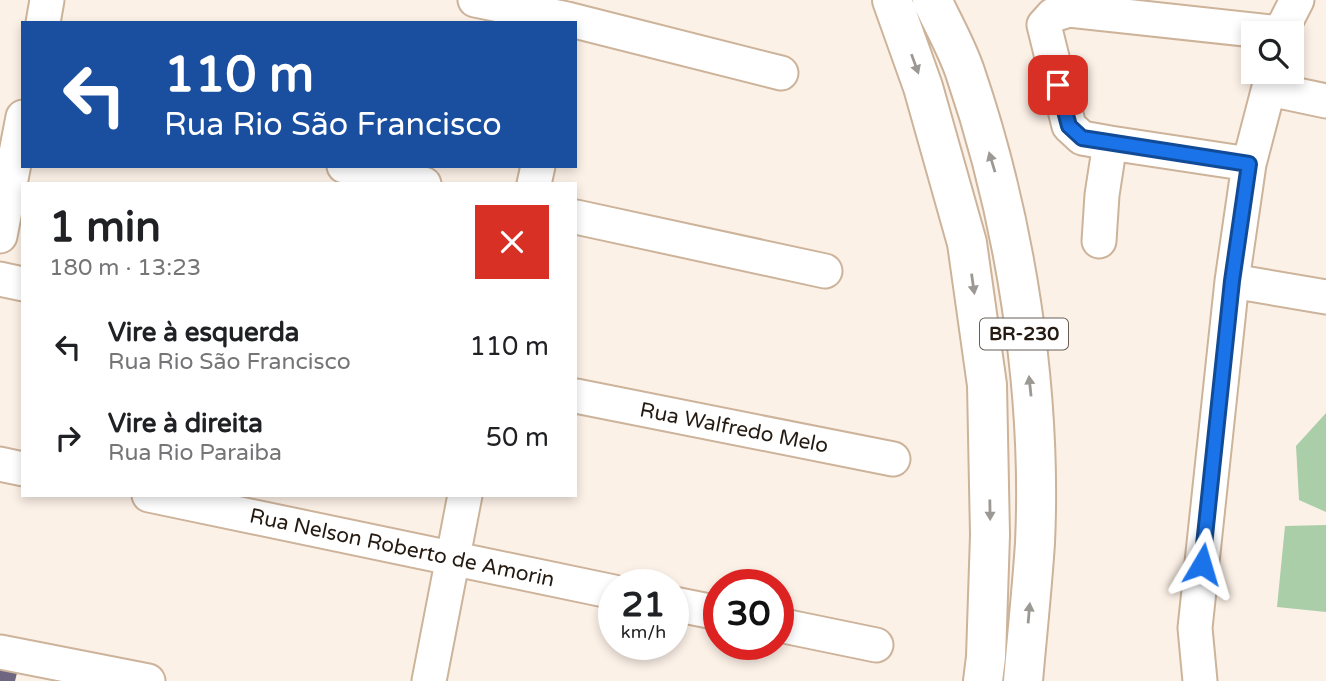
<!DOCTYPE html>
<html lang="pt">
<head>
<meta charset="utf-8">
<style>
	:root { --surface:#fff; --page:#f6f6f6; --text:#202124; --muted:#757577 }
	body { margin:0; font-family:"Varela Round",sans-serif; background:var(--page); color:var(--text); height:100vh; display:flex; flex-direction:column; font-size:26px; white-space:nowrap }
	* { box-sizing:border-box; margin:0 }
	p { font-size:23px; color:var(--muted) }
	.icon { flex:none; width:38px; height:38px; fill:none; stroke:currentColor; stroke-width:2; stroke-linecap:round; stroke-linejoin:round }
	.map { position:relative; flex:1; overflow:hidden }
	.drawer { position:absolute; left:21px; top:182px; width:556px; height:315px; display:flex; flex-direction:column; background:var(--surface); border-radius:0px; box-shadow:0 4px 10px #0003 }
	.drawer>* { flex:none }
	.top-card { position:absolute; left:21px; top:21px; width:556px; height:147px; border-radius:0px; box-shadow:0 4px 10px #0003; background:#1a4fa0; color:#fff; overflow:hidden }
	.buttons { position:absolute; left:1241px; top:21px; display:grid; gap:14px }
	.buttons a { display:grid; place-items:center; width:63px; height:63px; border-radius:0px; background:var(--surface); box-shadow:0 4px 10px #0003; font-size:35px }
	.speed { position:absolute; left:598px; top:569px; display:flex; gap:14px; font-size:35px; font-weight:700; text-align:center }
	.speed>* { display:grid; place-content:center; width:91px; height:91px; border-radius:50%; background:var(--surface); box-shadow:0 4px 10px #0003; line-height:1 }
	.speed small { font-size:18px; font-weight:400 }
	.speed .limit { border:10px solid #d22; background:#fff; color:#111 }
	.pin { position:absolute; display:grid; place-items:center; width:60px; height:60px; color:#fff; margin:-30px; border-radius:14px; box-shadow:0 4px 10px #0006 }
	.me { position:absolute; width:77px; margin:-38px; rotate:7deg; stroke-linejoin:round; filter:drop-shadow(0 0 5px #0008) }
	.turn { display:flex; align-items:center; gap:24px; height:147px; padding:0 28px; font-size:32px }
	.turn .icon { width:91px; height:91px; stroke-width:2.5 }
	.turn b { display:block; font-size:49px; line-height:60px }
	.round { display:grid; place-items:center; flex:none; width:74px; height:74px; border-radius:0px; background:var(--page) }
	.head { display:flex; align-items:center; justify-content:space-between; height:119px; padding:0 28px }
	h1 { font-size:42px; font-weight:700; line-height:52px }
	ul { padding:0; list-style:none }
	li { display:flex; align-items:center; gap:21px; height:91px; padding:0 28px }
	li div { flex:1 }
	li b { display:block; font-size:26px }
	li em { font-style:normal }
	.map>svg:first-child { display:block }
</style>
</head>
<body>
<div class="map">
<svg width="1326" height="681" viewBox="0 0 1326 681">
	<rect width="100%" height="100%" fill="#fcf1e7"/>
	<path fill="#aacea8" d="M1326 413V512L1299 500 1296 446Z
		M1326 525V612L1277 607 1285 526Z"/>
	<path fill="#6f6682" d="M0 669 17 673 15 681H0Z"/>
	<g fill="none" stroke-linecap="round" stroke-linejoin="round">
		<defs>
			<path id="minor" d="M475 0 567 19 781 73
				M43 23 47 0
				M1280 33 1297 0
				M1269 89 1326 101
				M1110 143 1082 138 1069 126 1044 25 1053 15 1069 10 1281 33
				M344 166 424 184
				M534 184 538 166
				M576 217 825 271
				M0 236 23 117
				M1099 241 1102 195 1110 143 1249 164
				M0 279 23 284
				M1232 281 1326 297
				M576 396 893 459
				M0 464 23 469
				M149 495 614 592
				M674 604 719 613
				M779 625 876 645
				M0 652 148 681
				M429 681 465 495
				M1200 681 1195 628 1232 281 1249 164 1273 72"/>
			<path id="highway" d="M892 0 923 87 967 243 987 385 990 535 986 657 983 681
				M932 0C943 24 957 48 965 72 1015 218 1042 389 1035 543 1032 589 1027 635 1023 681"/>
		</defs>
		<use href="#minor" stroke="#ccb39a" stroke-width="37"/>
		<use href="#highway" stroke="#ccb39a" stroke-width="42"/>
		<use href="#minor" stroke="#fff" stroke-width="33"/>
		<use href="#highway" stroke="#fff" stroke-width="38"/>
	</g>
	<defs><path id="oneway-solid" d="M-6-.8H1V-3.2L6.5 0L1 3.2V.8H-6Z" transform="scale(1.75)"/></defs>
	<g fill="#9c9894">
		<use href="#oneway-solid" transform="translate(915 64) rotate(70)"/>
		<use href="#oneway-solid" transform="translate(992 162) rotate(-107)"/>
		<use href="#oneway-solid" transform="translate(973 284) rotate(82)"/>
		<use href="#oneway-solid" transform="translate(1030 386) rotate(-96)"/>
		<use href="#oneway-solid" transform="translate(990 510) rotate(89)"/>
		<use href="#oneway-solid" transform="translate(1029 613) rotate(-85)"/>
	</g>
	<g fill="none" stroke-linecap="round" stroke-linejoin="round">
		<defs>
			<path id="route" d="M1058 85 1069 126 1082 138 1249 164 1232 281 1202 564"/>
		</defs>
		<use href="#route" stroke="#114b97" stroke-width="18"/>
		<use href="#route" stroke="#1a73e8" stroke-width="12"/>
	</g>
	<g text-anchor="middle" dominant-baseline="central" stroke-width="7" stroke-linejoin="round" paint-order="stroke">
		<rect fill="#fff" stroke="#665f58" stroke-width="2" x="980" y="318.5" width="88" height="31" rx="5"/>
		<g font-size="19" font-weight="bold" fill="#241a11">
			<text x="1024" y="334">BR-230</text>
		</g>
		<g font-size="21" fill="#241a11" stroke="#fff">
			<text transform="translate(734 428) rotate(11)">Rua Walfredo Melo</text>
			<text transform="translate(402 548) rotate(12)">Rua Nelson Roberto de Amorin</text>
		</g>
	</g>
</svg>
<div class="buttons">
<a><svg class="icon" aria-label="search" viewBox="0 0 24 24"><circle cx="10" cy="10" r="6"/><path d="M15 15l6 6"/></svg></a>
</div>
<div class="speed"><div>21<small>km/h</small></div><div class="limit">30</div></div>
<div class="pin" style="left:1058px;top:85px;background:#d93025"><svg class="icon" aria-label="arrive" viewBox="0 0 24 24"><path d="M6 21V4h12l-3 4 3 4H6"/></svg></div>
<svg class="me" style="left:1202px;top:564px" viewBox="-20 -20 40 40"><path d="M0-17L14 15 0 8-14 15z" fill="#1a73e8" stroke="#fff" stroke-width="4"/></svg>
<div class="top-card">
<div class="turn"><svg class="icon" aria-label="left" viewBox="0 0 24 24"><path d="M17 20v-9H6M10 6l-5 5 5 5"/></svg><div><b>110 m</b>Rua Rio São Francisco</div></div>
</div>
<section class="drawer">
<div class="head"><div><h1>1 min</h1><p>180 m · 13:23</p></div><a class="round" style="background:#d93025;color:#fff"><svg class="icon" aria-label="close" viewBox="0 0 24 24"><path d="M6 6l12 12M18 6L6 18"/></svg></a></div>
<ul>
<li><svg class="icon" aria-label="left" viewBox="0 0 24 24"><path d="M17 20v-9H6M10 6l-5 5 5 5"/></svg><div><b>Vire à esquerda</b><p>Rua Rio São Francisco</p></div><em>110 m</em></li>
<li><svg class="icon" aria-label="right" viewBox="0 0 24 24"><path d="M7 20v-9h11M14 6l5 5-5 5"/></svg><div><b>Vire à direita</b><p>Rua Rio Paraiba</p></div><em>50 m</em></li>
</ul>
</section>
</div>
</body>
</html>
